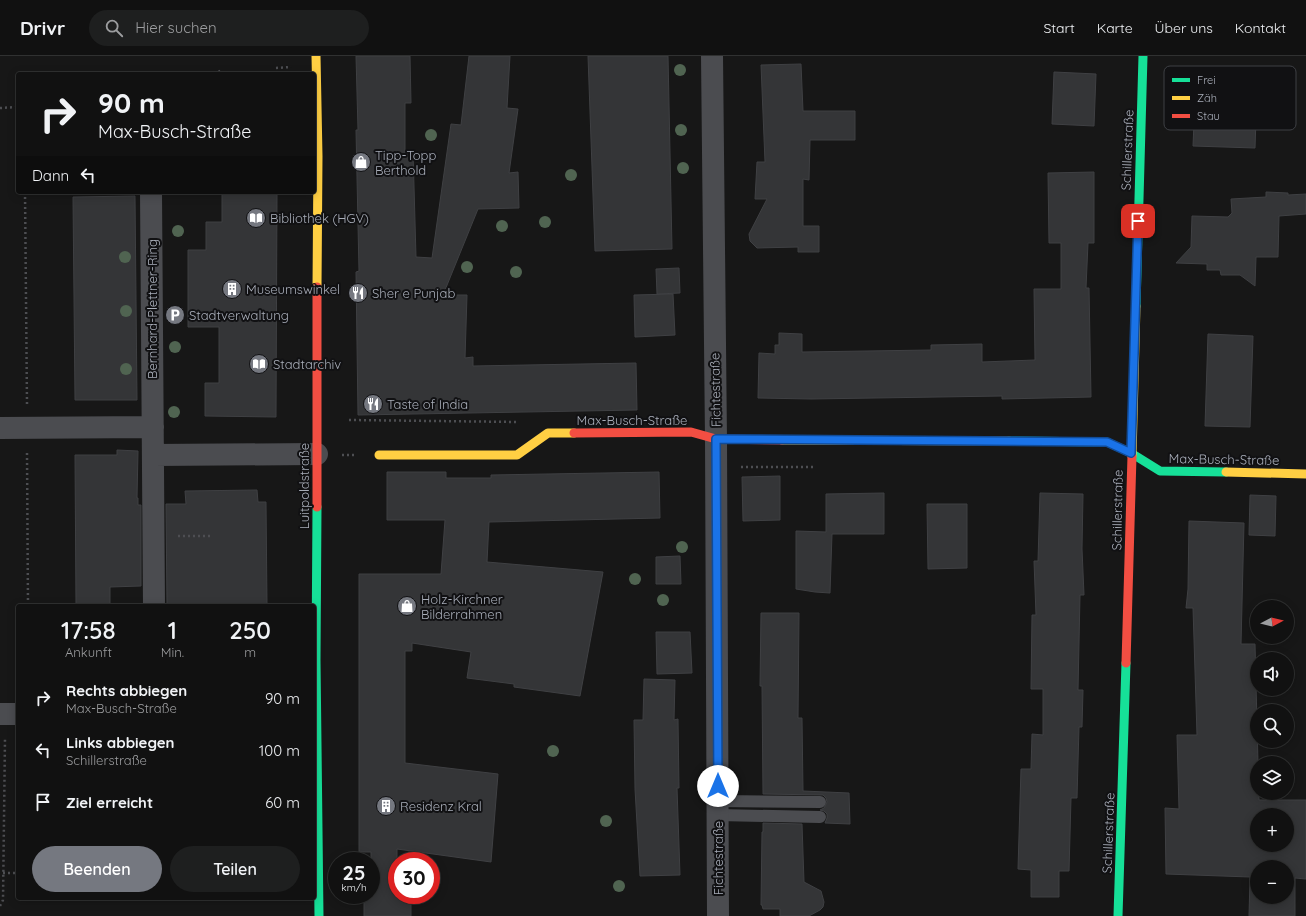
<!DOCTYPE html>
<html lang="de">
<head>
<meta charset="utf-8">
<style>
	:root { --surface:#111; --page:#1e1f1f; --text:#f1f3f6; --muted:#9c9d9f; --line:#303131; --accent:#757880 }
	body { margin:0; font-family:Quicksand,sans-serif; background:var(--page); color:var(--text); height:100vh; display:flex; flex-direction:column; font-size:15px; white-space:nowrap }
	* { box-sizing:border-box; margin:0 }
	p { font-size:13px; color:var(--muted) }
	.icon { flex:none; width:22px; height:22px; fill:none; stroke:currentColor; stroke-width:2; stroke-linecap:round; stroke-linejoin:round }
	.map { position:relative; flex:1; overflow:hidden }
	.side { position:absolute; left:16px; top:548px; width:300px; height:296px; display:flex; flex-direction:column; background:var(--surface); border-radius:4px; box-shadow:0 2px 10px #0003,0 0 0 1px var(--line) }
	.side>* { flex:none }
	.banner { position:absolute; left:16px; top:16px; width:300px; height:122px; border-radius:4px; box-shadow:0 2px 10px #0003,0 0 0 1px var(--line); background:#111; color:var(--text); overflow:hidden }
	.needle { width:26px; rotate:83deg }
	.tools { position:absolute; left:1250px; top:544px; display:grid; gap:8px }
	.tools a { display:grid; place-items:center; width:44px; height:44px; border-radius:50%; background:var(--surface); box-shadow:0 2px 10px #0003,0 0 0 1px var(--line); font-size:20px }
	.speed { position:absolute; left:328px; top:796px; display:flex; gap:8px; font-size:20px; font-weight:700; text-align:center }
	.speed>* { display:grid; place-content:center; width:52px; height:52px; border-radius:50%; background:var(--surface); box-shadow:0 2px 10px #0003,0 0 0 1px var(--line); line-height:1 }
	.speed small { font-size:10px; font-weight:400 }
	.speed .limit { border:6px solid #d22; background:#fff; color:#111 }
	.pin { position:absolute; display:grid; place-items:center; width:34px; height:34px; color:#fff; margin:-17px; border-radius:8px; box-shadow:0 2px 6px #0006 }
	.me { position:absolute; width:44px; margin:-22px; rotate:0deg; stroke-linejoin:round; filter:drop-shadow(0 0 3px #0008) }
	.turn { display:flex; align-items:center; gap:14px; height:84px; padding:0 16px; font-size:18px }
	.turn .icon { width:52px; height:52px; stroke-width:2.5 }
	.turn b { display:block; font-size:28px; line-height:34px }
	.then { display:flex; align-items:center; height:38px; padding:0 16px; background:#0003; gap:8px; font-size:15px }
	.eta { display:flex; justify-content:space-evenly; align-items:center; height:68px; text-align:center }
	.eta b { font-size:24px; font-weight:600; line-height:28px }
	.button { display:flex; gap:8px; margin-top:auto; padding:8px 16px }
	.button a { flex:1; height:46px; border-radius:24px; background:var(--accent); color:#fff; font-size:16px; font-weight:600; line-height:46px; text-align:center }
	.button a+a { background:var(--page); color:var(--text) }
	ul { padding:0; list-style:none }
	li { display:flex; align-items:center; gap:12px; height:52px; padding:0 16px }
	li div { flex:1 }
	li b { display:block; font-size:15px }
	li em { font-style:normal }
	header { display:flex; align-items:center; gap:24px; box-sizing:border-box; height:56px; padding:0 20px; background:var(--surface); border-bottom:1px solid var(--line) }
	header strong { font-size:19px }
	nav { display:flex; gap:22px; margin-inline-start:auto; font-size:14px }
	.search { width:280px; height:36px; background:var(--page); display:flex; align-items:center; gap:10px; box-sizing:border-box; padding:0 14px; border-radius:22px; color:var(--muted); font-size:15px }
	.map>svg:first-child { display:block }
</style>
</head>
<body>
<header>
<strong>Drivr</strong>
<div class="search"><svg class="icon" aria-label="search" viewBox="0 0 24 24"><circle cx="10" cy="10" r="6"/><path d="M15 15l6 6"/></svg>Hier suchen</div>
<nav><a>Start</a><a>Karte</a><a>Über uns</a><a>Kontakt</a></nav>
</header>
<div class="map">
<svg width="1306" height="860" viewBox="0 0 1306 860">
	<rect width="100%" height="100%" fill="#171717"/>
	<path fill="#343537" stroke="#3f4043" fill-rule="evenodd" d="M356 0H410L411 47H405V96L413 95 416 201 432 202 451 68 461 69 469 0H510L507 52 518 53 509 117 518 116 519 152 478 153 443 239H467L465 302 473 301V310L636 307 637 354 358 359 356 216 359 215 356 74H358Z
		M588 0H668L672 193 595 195Z
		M801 8 803 55H855V84H810L809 124 803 123V170H819V196H798V191L757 192 750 185 749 178 767 143H755L757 106H765L761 9Z
		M1054 16 1096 18 1094 70 1052 68Z
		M1195 44 1254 45V63H1256L1255 92 1193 90Z
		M1094 116V187H1088L1086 232H1089L1091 341 1002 343V340L811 343 758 342 759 297 775 298V289H779V277L802 278V296L931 294V289L982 288V306L1035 304 1034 233H1061V187H1049L1048 117Z
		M222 136H277L276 361 205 360V327H219V271H188V194H206V166H222Z
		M1266 136 1288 137V139L1306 138V158L1279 160 1278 201H1256L1255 230 1240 219H1221L1220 214H1207V208L1176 207 1191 191 1192 160 1228 161 1232 157 1231 143 1266 141Z
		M135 140 137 344H75L73 141Z
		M679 212 680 237 657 238 656 213Z
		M673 238 675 279 635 281 634 239Z
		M1208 278 1253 280 1250 371 1205 370Z
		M117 394 138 395 137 442H138V449H141V530L110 531V550H76L75 399H117Z
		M387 416H446V422H491V419L659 416 660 462 489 466 487 506 603 516 580 640 514 631V628L467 622 471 596 412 587V595H405V707L498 718 491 806 397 793V839H411V860H364V839H371V796H359V518H441L445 464H387Z
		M780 420V464L743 465 742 421Z
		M257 434 258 446H266L267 550H167L166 448H186L185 435Z
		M884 437V478H832L830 537 815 536 796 533V475L826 476V438Z
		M1040 437 1083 438 1082 493 1084 539H1080L1078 634H1083L1082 671H1079L1077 742H1071L1069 815H1059V841H1031V814L1018 813 1021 713H1031L1032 678 1043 679V633H1031L1032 559H1036L1034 505H1038Z
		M1250 439 1276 440 1275 480 1249 479Z
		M927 448H967V512L928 513Z
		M1189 465 1244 467 1241 588H1255L1258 707H1257V737H1259V744H1306V823L1295 822V860H1249L1250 821 1166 818 1165 752 1179 753 1177 679H1197L1193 552H1186L1188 533ZM1257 759H1287V789H1257ZM1257 811H1287V841H1257Z
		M680 500 681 528H656V501Z
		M761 557H799L798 662H802L803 735 849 737 850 768 825 767 827 762V758L824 755 820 754 824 752 827 746 826 742 823 739 763 738 762 630H760Z
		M656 576H690L692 617 657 618Z
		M644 623 675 624 674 664 678 663 679 732H677L680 819 640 820 635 733 634 664H643Z
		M763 767 802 768 804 826 821 835 824 846 823 851 820 854 809 860H780V853H763L762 849H761L762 776H763Z"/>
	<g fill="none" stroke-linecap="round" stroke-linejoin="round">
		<path stroke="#4d4e52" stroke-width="2.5" stroke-dasharray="2 3" stroke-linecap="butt" d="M276 12 291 11
			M214 18 222 14
			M0 52 18 51
			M25 136 27 348
			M349 364 519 366
			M27 397 28 550
			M342 399H355
			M741 411H814
			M178 480H213
			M3 817H18
			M0 850 3 844 5 682"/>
		<path stroke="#4b4c50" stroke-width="12" d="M718 745 820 746
			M717 759 820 761"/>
		<path stroke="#4b4c50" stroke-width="22" d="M712 0 716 383 718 860
			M151 136 154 550
			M0 372 153 371
			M153 399 317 398
			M0 658H18"/>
		<path stroke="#16e098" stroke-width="9" d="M1136 250 1143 0
			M1009 385 1107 386 1131 397 1160 415 1226 416
			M317 451 316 604 319 860
			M1118 860 1126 607"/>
		<path stroke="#ffcf43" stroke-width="9" d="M316 0 318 100 317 231
			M782 384 1009 385
			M379 399H517L548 377H574
			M1132 400 1136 250
			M1226 416 1306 418"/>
		<path stroke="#f24e42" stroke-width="9" d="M574 377 691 376 716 383 782 384
			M317 451V231
			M1126 607 1132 400"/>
	</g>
	<g fill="#506451">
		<circle cx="680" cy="14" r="6"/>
		<circle cx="681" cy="74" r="6"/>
		<circle cx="431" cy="79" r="6"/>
		<circle cx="683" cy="112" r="6"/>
		<circle cx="571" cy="119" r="6"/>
		<circle cx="545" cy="166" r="6"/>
		<circle cx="502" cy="170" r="6"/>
		<circle cx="178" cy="175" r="6"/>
		<circle cx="125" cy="201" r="6"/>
		<circle cx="467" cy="211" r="6"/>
		<circle cx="516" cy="216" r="6"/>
		<circle cx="126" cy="255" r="6"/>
		<circle cx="175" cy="291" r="6"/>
		<circle cx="126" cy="313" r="6"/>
		<circle cx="174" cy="356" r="6"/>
		<circle cx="682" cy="491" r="6"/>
		<circle cx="635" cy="523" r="6"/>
		<circle cx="663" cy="544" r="6"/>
		<circle cx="553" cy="695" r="6"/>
		<circle cx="606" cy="765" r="6"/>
		<circle cx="619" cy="830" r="6"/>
	</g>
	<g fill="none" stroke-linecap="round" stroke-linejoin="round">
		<defs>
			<path id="route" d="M718 730 716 383 1107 386 1131 397 1138 165"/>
		</defs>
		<use href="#route" stroke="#114b97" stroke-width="10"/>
		<use href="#route" stroke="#1a73e8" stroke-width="7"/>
	</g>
	<defs>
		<symbol id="shop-disc" viewBox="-11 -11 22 22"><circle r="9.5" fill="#757880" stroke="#111113"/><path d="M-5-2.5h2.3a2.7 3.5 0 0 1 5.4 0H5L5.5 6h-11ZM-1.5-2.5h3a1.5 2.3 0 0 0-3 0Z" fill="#fff"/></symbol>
		<symbol id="library-disc" viewBox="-11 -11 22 22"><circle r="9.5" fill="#757880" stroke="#111113"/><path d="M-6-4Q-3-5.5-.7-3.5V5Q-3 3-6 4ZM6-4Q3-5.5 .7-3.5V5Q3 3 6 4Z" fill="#fff"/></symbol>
		<symbol id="building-disc" viewBox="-11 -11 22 22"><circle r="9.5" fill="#757880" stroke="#111113"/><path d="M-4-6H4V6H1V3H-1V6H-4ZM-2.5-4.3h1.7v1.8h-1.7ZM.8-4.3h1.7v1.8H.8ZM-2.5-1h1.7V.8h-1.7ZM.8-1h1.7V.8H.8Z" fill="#fff"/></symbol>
		<symbol id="restaurant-disc" viewBox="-11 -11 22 22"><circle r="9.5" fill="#757880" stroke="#111113"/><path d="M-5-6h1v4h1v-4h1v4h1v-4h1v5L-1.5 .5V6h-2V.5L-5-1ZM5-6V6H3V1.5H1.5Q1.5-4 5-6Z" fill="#fff"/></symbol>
		<symbol id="parking-disc" viewBox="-11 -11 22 22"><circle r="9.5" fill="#757880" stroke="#111113"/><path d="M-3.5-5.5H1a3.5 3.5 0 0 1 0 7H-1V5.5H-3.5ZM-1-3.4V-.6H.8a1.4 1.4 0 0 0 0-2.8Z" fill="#fff"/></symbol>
	</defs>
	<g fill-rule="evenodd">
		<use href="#shop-disc" x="350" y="95" width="22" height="22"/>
		<use href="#library-disc" x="245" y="151" width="22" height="22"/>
		<use href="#building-disc" x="221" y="222" width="22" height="22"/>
		<use href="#restaurant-disc" x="347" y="226" width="22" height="22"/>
		<use href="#parking-disc" x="164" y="248" width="22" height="22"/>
		<use href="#library-disc" x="248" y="297" width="22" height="22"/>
		<use href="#restaurant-disc" x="362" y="337" width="22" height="22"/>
		<use href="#shop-disc" x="396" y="539" width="22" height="22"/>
		<use href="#building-disc" x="375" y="739" width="22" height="22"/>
	</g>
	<g text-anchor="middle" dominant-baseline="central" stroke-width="4" stroke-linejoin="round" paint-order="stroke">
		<g font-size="13" fill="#a8adb8" stroke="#111113">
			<text transform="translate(1127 94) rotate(-88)">Schillerstraße</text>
			<text transform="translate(152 253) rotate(-90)">Bernhard-Plettner-Ring</text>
			<text transform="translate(715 334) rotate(-91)">Fichtestraße</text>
			<text x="632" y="364">Max-Busch-Straße</text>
			<text transform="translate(1224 403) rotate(1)">Max-Busch-Straße</text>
			<text transform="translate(304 430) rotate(-90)">Luitpoldstraße</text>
			<text transform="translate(1117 454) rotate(-89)">Schillerstraße</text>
			<text transform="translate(1108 777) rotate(-88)">Schillerstraße</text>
			<text transform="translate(718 802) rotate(-90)">Fichtestraße</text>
		</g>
		<g font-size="13" fill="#a8adb8" stroke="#111113" text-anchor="start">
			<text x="375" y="99">Tipp-Topp<tspan x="375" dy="15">Berthold</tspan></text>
			<text x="270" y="162">Bibliothek (HGV)</text>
			<text x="246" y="233">Museumswinkel</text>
			<text x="372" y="237">Sher e Punjab</text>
			<text x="189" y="259">Stadtverwaltung</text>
			<text x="273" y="308">Stadtarchiv</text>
			<text x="387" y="348">Taste of India</text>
			<text x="421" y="543">Holz-Kirchner<tspan x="421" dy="15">Bilderrahmen</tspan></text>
			<text x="400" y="750">Residenz Kral</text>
		</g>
	</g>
	<rect x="1164" y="10" width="132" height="64" rx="6" fill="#111113" stroke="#3e4045" stroke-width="1"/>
	<rect x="1172" y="22" width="18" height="4" fill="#16e098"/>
	<rect x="1172" y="40" width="18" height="4" fill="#ffcf43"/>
	<rect x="1172" y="58" width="18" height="4" fill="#f24e42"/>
	<g font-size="11" fill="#a8adb8">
		<text x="1197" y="28">Frei</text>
		<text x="1197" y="46">Zäh</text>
		<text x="1197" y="64">Stau</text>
	</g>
</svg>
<div class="tools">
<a><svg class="needle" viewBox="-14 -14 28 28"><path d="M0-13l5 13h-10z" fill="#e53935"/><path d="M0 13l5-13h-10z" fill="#9c9d9f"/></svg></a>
<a><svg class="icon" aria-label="sound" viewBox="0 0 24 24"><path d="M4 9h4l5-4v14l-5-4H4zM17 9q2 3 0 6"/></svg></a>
<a><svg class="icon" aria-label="search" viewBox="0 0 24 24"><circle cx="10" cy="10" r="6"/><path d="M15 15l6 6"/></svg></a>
<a><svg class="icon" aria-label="layers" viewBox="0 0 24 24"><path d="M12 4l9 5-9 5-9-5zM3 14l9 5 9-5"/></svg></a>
<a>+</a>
<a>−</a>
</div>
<div class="speed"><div>25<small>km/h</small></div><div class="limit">30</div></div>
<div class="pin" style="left:1138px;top:165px;background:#d93025"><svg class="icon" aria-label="arrive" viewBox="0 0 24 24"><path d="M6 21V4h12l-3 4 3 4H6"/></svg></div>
<svg class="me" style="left:718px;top:730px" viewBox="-20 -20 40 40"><circle r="19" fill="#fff"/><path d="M0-13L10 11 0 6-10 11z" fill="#1a73e8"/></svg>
<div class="banner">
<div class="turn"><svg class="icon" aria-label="right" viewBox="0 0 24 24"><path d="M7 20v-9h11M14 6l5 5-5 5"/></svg><div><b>90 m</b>Max-Busch-Straße</div></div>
<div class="then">Dann<svg class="icon" aria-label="left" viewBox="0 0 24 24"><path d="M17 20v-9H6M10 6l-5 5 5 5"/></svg></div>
</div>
<section class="side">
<div class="eta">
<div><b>17:58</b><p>Ankunft</p></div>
<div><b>1</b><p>Min.</p></div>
<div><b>250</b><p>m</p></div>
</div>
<ul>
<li><svg class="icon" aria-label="right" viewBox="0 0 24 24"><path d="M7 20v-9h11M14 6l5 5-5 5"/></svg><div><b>Rechts abbiegen</b><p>Max-Busch-Straße</p></div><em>90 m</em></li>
<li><svg class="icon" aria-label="left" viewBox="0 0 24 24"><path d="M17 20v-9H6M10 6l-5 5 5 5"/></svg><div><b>Links abbiegen</b><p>Schillerstraße</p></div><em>100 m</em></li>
<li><svg class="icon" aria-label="arrive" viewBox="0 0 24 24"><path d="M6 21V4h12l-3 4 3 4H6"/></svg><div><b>Ziel erreicht</b></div><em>60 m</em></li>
</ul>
<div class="button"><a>Beenden</a><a>Teilen</a></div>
</section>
</div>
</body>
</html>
